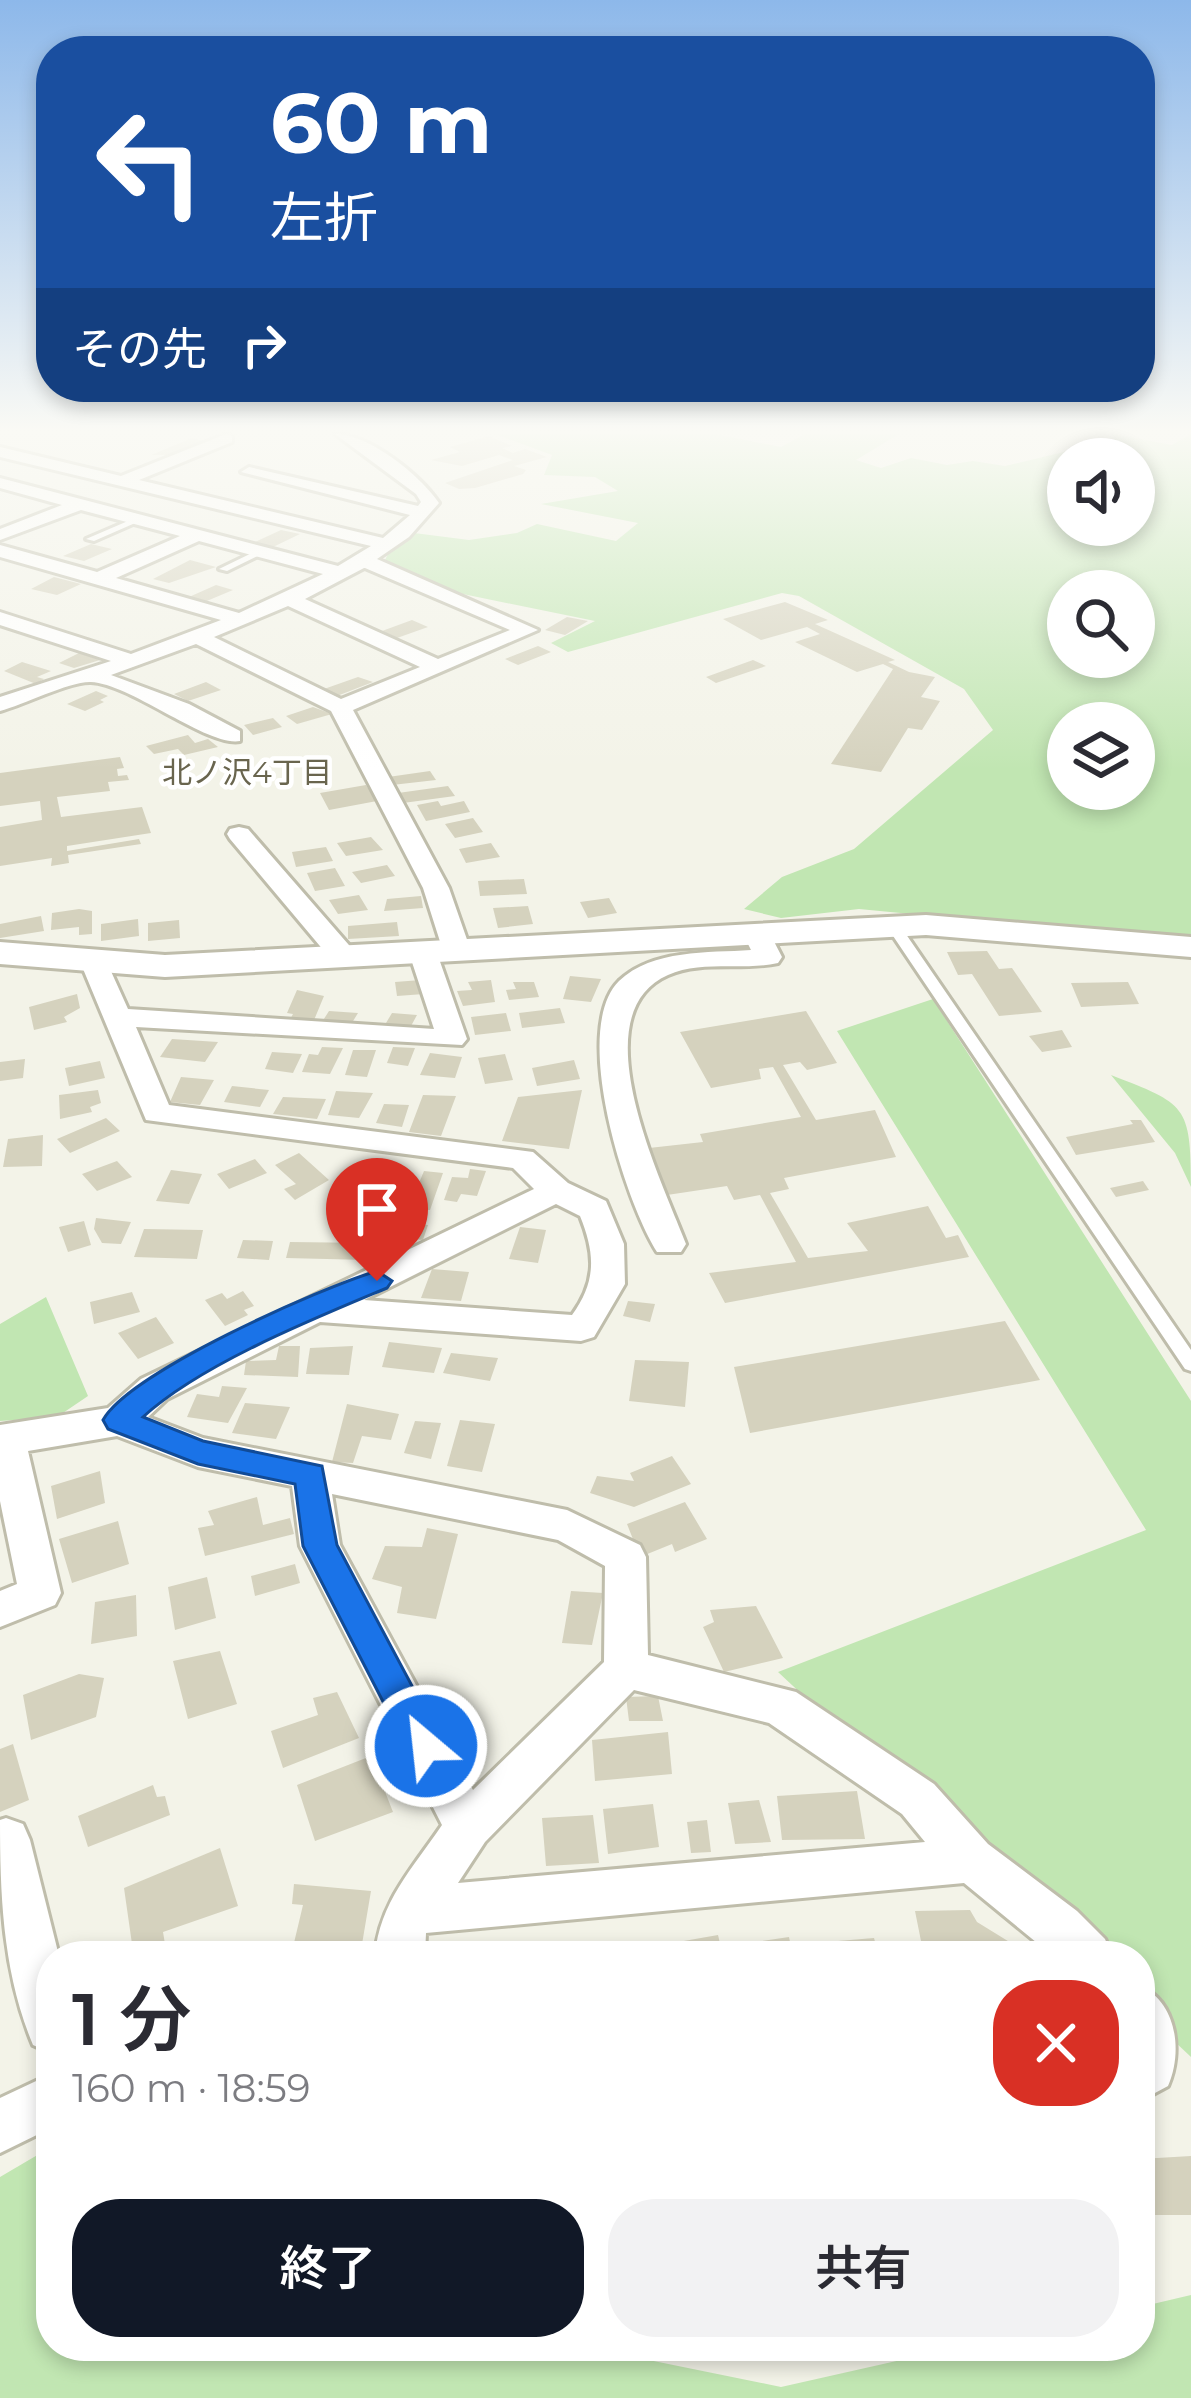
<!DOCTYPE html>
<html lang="ja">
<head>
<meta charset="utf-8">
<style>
	:root { --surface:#fff; --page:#f2f2f3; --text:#2b2b33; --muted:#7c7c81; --accent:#111827 }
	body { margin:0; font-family:Montserrat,"Noto Sans JP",sans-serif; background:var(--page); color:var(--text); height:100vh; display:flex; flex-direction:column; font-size:45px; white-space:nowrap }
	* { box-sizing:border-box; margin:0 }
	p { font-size:39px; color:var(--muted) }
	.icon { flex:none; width:66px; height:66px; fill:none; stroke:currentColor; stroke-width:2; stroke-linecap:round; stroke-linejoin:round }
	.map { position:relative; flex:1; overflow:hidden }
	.details { position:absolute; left:36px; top:1941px; width:1119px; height:420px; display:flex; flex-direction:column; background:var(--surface); border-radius:48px; box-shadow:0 6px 18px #0003 }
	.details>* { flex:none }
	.top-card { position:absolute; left:36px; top:36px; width:1119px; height:366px; border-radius:48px; box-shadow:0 6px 18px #0003; background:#1a4fa0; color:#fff; overflow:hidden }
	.buttons { position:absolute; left:1047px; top:438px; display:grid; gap:24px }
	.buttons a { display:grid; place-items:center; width:108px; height:108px; border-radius:50%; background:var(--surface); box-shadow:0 6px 18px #0003; font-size:60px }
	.pin { position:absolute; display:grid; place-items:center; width:102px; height:102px; color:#fff; margin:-123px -51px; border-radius:50% 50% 50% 0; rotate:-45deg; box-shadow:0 0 12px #0007 }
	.pin .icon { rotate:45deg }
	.me { position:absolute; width:132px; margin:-66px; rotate:332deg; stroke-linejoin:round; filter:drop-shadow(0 0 9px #0008) }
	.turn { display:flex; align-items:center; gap:42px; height:252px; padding:0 36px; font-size:54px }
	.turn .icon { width:156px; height:156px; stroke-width:2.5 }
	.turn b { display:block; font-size:84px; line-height:102px }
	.then { display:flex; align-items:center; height:114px; padding:0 36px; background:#0003; gap:24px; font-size:45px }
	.round { display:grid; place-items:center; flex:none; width:126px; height:126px; border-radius:48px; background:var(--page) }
	.headline { display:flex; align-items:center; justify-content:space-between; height:204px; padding:0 36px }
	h1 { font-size:72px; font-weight:600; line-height:90px }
	.action { display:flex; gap:24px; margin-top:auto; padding:24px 36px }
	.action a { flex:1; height:138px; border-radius:48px; background:var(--accent); color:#fff; font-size:48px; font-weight:600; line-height:138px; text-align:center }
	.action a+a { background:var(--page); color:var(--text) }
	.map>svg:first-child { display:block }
</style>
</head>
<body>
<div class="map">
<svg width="1191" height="2398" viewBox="0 0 1191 2398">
	<rect width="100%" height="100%" fill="#f3f3e8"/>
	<path fill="#c1e6b2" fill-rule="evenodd" d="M495 434H715L781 447 805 434H899L856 460 881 468 911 458 947 465 973 461 1005 466 1114 440 1113 434 1172 445 1191 434V941L859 909 781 918 744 909 782 877 854 849 993 730 964 689 799 596 782 593 568 652 551 643 595 621 458 593 382 566 388 554 414 533 469 540 517 533 537 524 616 541 638 523 541 504 618 491 595 477 544 475 552 455ZM1068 459H1134V525H1068ZM1068 591H1134V657H1068ZM1068 723H1134V789H1068Z
		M933 999 1191 1401V2057L1140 2009V1956H1083L778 1672 1146 1530 837 1031Z
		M1111 1075C1186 1104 1191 1105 1191 1187L1175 1153Z
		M46 1297 88 1396 57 1417 0 1421V1324Z
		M51 2147V2346H580L781 2387 963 2346H1140V2307L1191 2295V2398H0V2177Z"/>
	<path fill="#d5d2be" d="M489 436 512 446 502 448 513 453 525 449 547 457 514 466 526 470 523 474 475 488 459 489 445 483 513 460 499 455 462 466 431 460 460 452 450 447Z
		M192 438 207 442 176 455H151Z
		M281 530 300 534 273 547 255 542Z
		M91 544 112 549 84 561 63 556Z
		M190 560 216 567 169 583 153 579Z
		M54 577 81 584 57 595 31 589Z
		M216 585 233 590 202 603 189 597Z
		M785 602 828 620 815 624 895 660 888 662 909 672 935 677 921 697 940 701 922 730 908 728 881 772 831 764 893 669 883 664 857 672 795 642 820 634 807 627 761 640 723 619Z
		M567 617 588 621 565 635 545 630Z
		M412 620 428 627 397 638 382 631Z
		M538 646 551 652 518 665 505 659Z
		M79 653 100 660 74 668 59 663Z
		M753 660 766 666 716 683 706 677Z
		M22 662 51 671 37 677 44 679 36 684 4 671Z
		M358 677 373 682 337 696 324 689Z
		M206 682 221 690 188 701 174 694Z
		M96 691 108 696 100 700 104 702 85 711 67 704Z
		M313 707 332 714 297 724 286 716Z
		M273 718 282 727 253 735 244 725Z
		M188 735 195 743 208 739 218 747 184 755 178 749 154 754 146 746Z
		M120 757 124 768 117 769 118 776 127 775 129 780 108 782 110 791 57 797 61 817 142 807 151 833 67 846V851L139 839 141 844 68 855 69 863 51 866 52 858 0 866V827L42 820 40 801 0 806V773Z
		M430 771 436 780 392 785 388 777Z
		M366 785 377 801 329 810 320 793Z
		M448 786 455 796 403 803 398 793Z
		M438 801 441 806 464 801 470 812 426 821 417 805Z
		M473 818 483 832 455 838 445 824Z
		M371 837 383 850 346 856 337 843Z
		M491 843 500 857 466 863 459 849Z
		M326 847 333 861 296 867 292 852Z
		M387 865 395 876 361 883 352 872Z
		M335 868 345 886 315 891 307 873Z
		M524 879 527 894 480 896 478 881Z
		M359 895 368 910 338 914 329 900Z
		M421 896 423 908 384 911 387 899Z
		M609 898 617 913 588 918 580 902Z
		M528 906 533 924 498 928 493 908Z
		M79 909 92 911V934L79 935V927L51 930 52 913Z
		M41 916 44 931 0 938V924Z
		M138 919 139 936 101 941V924Z
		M179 920 180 938 148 941V923Z
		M397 922 399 936 348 939V926Z
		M987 951 999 969 1012 968 1042 1012 999 1016 972 974 958 975 947 952Z
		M570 976 601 979 591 1002 563 999Z
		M421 980 424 994 397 996 395 982Z
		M491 980 495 1002 463 1006 457 991 472 990 468 982Z
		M513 982H534L539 997 509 1000 506 990 516 989Z
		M1128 982 1139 1004 1081 1007 1071 983Z
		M297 990 324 996 312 1025 288 1023 293 1014 287 1013Z
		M77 994 80 1008 64 1017 67 1022 34 1030 29 1007Z
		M560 1008 565 1023 522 1028 519 1013Z
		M329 1011 358 1013 350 1026 322 1022Z
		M806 1011 837 1063 807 1070 800 1062 783 1065 816 1120 875 1110 896 1157 784 1178 789 1189 770 1193 808 1258 868 1251 847 1223 928 1206 946 1238 958 1235 969 1257 725 1303 709 1273 796 1262 760 1195 734 1200 727 1186 667 1195 649 1148 703 1142 700 1134 801 1117 773 1067 759 1069 761 1079 711 1088 680 1032Z
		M392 1013 417 1015 411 1026 383 1028Z
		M506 1013 511 1031 475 1035 471 1017Z
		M1062 1030 1072 1047 1042 1052 1029 1036Z
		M172 1039 218 1042 205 1062 160 1057Z
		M322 1047 343 1048 330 1074 302 1072 309 1054 318 1055Z
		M393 1047 415 1048 408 1066 387 1063Z
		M353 1050H376L367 1077 345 1075Z
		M272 1052 302 1054 293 1073 265 1069Z
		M430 1053 462 1057 455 1078 420 1075Z
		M505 1054 513 1080 485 1084 478 1058Z
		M25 1059 23 1078 0 1081V1062Z
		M574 1060 580 1079 537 1086 532 1068Z
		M100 1061 105 1078 69 1086 65 1068Z
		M181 1077 214 1080 200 1105 170 1102Z
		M232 1086 269 1090 260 1107 224 1102Z
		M98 1090 101 1103 90 1107 92 1112 60 1119 59 1095Z
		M582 1090 569 1149 502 1141 518 1097Z
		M336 1091 373 1093 359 1118 328 1115Z
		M423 1095 456 1096 441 1136 409 1132Z
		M283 1097 326 1099 317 1119 273 1114Z
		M384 1104 409 1105 402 1127 376 1123Z
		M106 1118 120 1131 70 1153 57 1139Z
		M1130 1120H1141L1155 1142 1076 1155 1066 1137 1133 1124Z
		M43 1135 42 1166 3 1167 8 1139Z
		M299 1153 329 1180 295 1200 284 1189 296 1184 275 1165Z
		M255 1159 267 1173 229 1189 217 1174Z
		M117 1161 132 1177 97 1191 82 1174Z
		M470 1169 486 1171 477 1196 461 1194 457 1202 444 1200 452 1177 468 1178Z
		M171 1170 202 1174 189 1204 156 1201Z
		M424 1171 443 1173 430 1210 396 1208 404 1182 419 1183Z
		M345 1177 391 1179 377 1207 332 1203Z
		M1143 1181 1149 1190 1116 1197 1110 1188Z
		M96 1218 131 1222 121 1244 102 1243 94 1229Z
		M84 1221 91 1245 68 1252 59 1227Z
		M389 1222 428 1225 423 1240 402 1238 398 1251 377 1249Z
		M520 1227 546 1230 538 1263 509 1259Z
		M144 1229 203 1230 197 1259 134 1257Z
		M243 1240 273 1241 269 1260 237 1258Z
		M290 1242 370 1243 367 1260 286 1258Z
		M432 1269 469 1272 461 1301 421 1298Z
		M243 1291 254 1306 244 1310 248 1315 225 1326 205 1300 222 1293 227 1299Z
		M132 1292 140 1312 94 1324 90 1302Z
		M628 1301 655 1304 650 1322 623 1316Z
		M156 1317 174 1343 138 1359 118 1333Z
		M1005 1321 1040 1380 750 1433 734 1367Z
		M389 1342 442 1348 434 1373 382 1367Z
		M279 1346H300L298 1377 244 1375 246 1361 276 1360Z
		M353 1346 349 1375 306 1374 310 1348Z
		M451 1353 498 1358 490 1381 443 1373Z
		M635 1360 689 1362 685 1407 629 1401Z
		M222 1386 247 1388 228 1423 187 1417 197 1394 219 1397Z
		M245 1403 290 1407 276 1439 232 1433Z
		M347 1404 399 1414 391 1440 362 1436 353 1463 332 1462Z
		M460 1420 495 1424 482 1472 447 1466Z
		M415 1421 441 1423 431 1459 404 1453Z
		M672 1456 691 1484 634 1507 590 1493 597 1476 634 1481 630 1473Z
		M100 1471 105 1503 57 1519 51 1486Z
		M257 1497 263 1525 290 1518 294 1534 205 1556 198 1528 214 1525 208 1511Z
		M685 1502 707 1539 675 1552 672 1544 640 1557 627 1524Z
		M118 1521 129 1564 72 1583 59 1539Z
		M427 1528 458 1534 436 1619 397 1613 402 1587 372 1579 385 1546 422 1547Z
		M295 1564 300 1583 255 1596 251 1576Z
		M207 1577 216 1618 175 1630 168 1587Z
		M571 1591 603 1593 592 1645 562 1643Z
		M136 1595 137 1636 91 1644 95 1602Z
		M756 1606 783 1658 724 1672 703 1627 714 1622 710 1610Z
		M220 1651 237 1704 188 1719 173 1661Z
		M79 1674 104 1678 96 1717 31 1740 23 1695Z
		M337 1692 359 1738 283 1768 271 1731 318 1715 313 1698Z
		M658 1696 663 1721H629L626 1697Z
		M668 1732 672 1774 595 1781 592 1740Z
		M13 1744 29 1800 0 1812V1749Z
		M371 1756 393 1812 315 1841 297 1785Z
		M153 1785 157 1797 165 1796 170 1815 88 1847 78 1816Z
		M857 1791 865 1839 782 1840 777 1796Z
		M759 1800 771 1842 735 1844 728 1803Z
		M653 1804 659 1847 608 1854 603 1809Z
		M593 1815 599 1863 546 1866 542 1818Z
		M707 1820 711 1852 691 1853 687 1822Z
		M220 1848 238 1906 163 1932 165 1944 133 1951 124 1888Z
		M294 1884 371 1891 360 1956 293 1947 303 1905 292 1904Z
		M970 1910 977 1922 1032 1956H924L915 1911Z
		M718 1935 723 1956H663L661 1945Z
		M789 1937 793 1956H751L749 1943Z
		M874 1938 879 1956H828L826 1942Z
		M1191 2156V2215H1140V2159Z"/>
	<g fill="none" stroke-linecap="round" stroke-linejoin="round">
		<defs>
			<path id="service" d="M135 518 142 520 94 541 86 539Z
				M258 550 266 552 227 571 219 569Z
				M894 923 899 924 1191 1350V1371L1185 1369 887 927Z"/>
			<path id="minor" d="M226 434 232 436V442L139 480 383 538 410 515 241 472 249 467 418 506 421 502 416 494 335 434C369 434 420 475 439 503L409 537 377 559 538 630 353 710 449 888 471 951 467 957 457 959 443 951 423 888 331 711 196 644 111 675 189 704 240 731V741C208 747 131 684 91 682 70 681 23 705 0 711V697L111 661 0 625V612L131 654 221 620 0 557V545L97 572 180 536 81 510 0 540V529L62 505 0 488V478L338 566 371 546 0 457V447L121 476ZM199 541 323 574 239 613 116 578ZM364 568H365L510 630 438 659 305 599ZM288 606 420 667 341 699 214 637Z
				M239 827 248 829 355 952 359 958 355 964H335L230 839 227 834 230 829Z
				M756 924 766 926 782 957 778 963C743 971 701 960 668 975 579 1014 662 1181 686 1244L681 1252H657C625 1201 570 1030 619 981 653 949 708 953 751 950L742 932Z
				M423 945 437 953 467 1039 462 1045 136 1027 169 1105 533 1152 568 1183 606 1201 624 1244 625 1284 594 1337 581 1341 320 1322 167 1399 148 1417 203 1438 567 1510 640 1545 646 1557 648 1655 796 1692 934 1784 988 1844 1077 1911 1105 1939 1112 1956H1053L964 1883 426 1933 425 1956H375C379 1903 413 1868 442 1825L300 1546 292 1486 198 1467 117 1436 28 1451 61 1593 55 1605 0 1627V1591L17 1584 0 1501V1425L108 1408 141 1379 534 1189 513 1168 146 1120 81 964 95 956 105 958 128 1009 434 1029 409 953ZM556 1204 580 1216C595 1253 597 1281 572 1315L364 1300ZM332 1494 558 1540 605 1566 604 1662 473 1790 340 1545ZM634 1690 769 1723 902 1814 925 1842 458 1883 485 1842Z
				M6 1818 23 1824 30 1840 59 1956H51V2053L33 2045C3 1973 0 1897 0 1820Z
				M1140 1986C1177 2002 1183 2052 1168 2086L1140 2101Z
				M51 2074V2128L0 2153V2098Z"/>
			<path id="tertiary" d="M926 915 1191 937V957L926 935 165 977 0 964V942L165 955Z"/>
		</defs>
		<use href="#service" stroke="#bfbdab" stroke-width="6"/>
		<use href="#minor" stroke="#bfbdab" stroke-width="6"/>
		<use href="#tertiary" stroke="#bfbdab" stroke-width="6"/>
		<use href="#service" fill="#fff" fill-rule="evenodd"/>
		<use href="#minor" fill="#fff" fill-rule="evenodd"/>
		<use href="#tertiary" fill="#fff" fill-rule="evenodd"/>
	</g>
	<linearGradient id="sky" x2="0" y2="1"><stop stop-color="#8db8ea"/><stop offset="0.56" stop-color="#fafaf5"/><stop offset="1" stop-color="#fafaf5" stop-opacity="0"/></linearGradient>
	<rect width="1191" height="770" fill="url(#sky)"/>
	<path fill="#1a73e8" stroke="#114b97" stroke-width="3" d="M377 1271 392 1281 387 1288C313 1319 201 1364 143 1417L203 1441 322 1466 337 1545 444 1746 439 1758 426 1763 412 1758 303 1546 295 1484 198 1464 108 1429 103 1420C130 1372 320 1288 377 1271Z"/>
	<g text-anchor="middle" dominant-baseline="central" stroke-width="9" stroke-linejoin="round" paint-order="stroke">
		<g font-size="30" fill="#69654e" stroke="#fff">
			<text x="247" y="772">北ノ沢4丁目</text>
		</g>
	</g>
</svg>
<div class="buttons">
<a><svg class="icon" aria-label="sound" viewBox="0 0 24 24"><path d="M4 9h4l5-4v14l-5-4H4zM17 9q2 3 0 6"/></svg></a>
<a><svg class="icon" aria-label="search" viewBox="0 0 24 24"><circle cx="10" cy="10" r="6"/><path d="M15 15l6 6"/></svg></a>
<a><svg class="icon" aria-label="layers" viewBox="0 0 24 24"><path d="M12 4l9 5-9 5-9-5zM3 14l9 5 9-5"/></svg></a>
</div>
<div class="pin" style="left:377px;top:1281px;background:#d93025"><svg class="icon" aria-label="arrive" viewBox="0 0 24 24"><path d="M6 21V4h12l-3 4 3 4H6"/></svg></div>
<svg class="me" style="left:426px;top:1746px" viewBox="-20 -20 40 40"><circle r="17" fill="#1a73e8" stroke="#fff" stroke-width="3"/><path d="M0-11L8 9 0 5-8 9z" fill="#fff"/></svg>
<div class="top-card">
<div class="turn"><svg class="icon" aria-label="left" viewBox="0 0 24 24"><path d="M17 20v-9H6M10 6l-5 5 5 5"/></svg><div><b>60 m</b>左折</div></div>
<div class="then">その先<svg class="icon" aria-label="right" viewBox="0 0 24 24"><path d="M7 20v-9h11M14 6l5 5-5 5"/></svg></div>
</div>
<section class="details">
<div class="headline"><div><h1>1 分</h1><p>160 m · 18:59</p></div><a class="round" style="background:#d93025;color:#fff"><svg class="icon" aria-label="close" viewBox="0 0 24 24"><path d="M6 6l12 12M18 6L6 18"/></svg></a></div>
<div class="action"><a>終了</a><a>共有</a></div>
</section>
</div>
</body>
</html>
